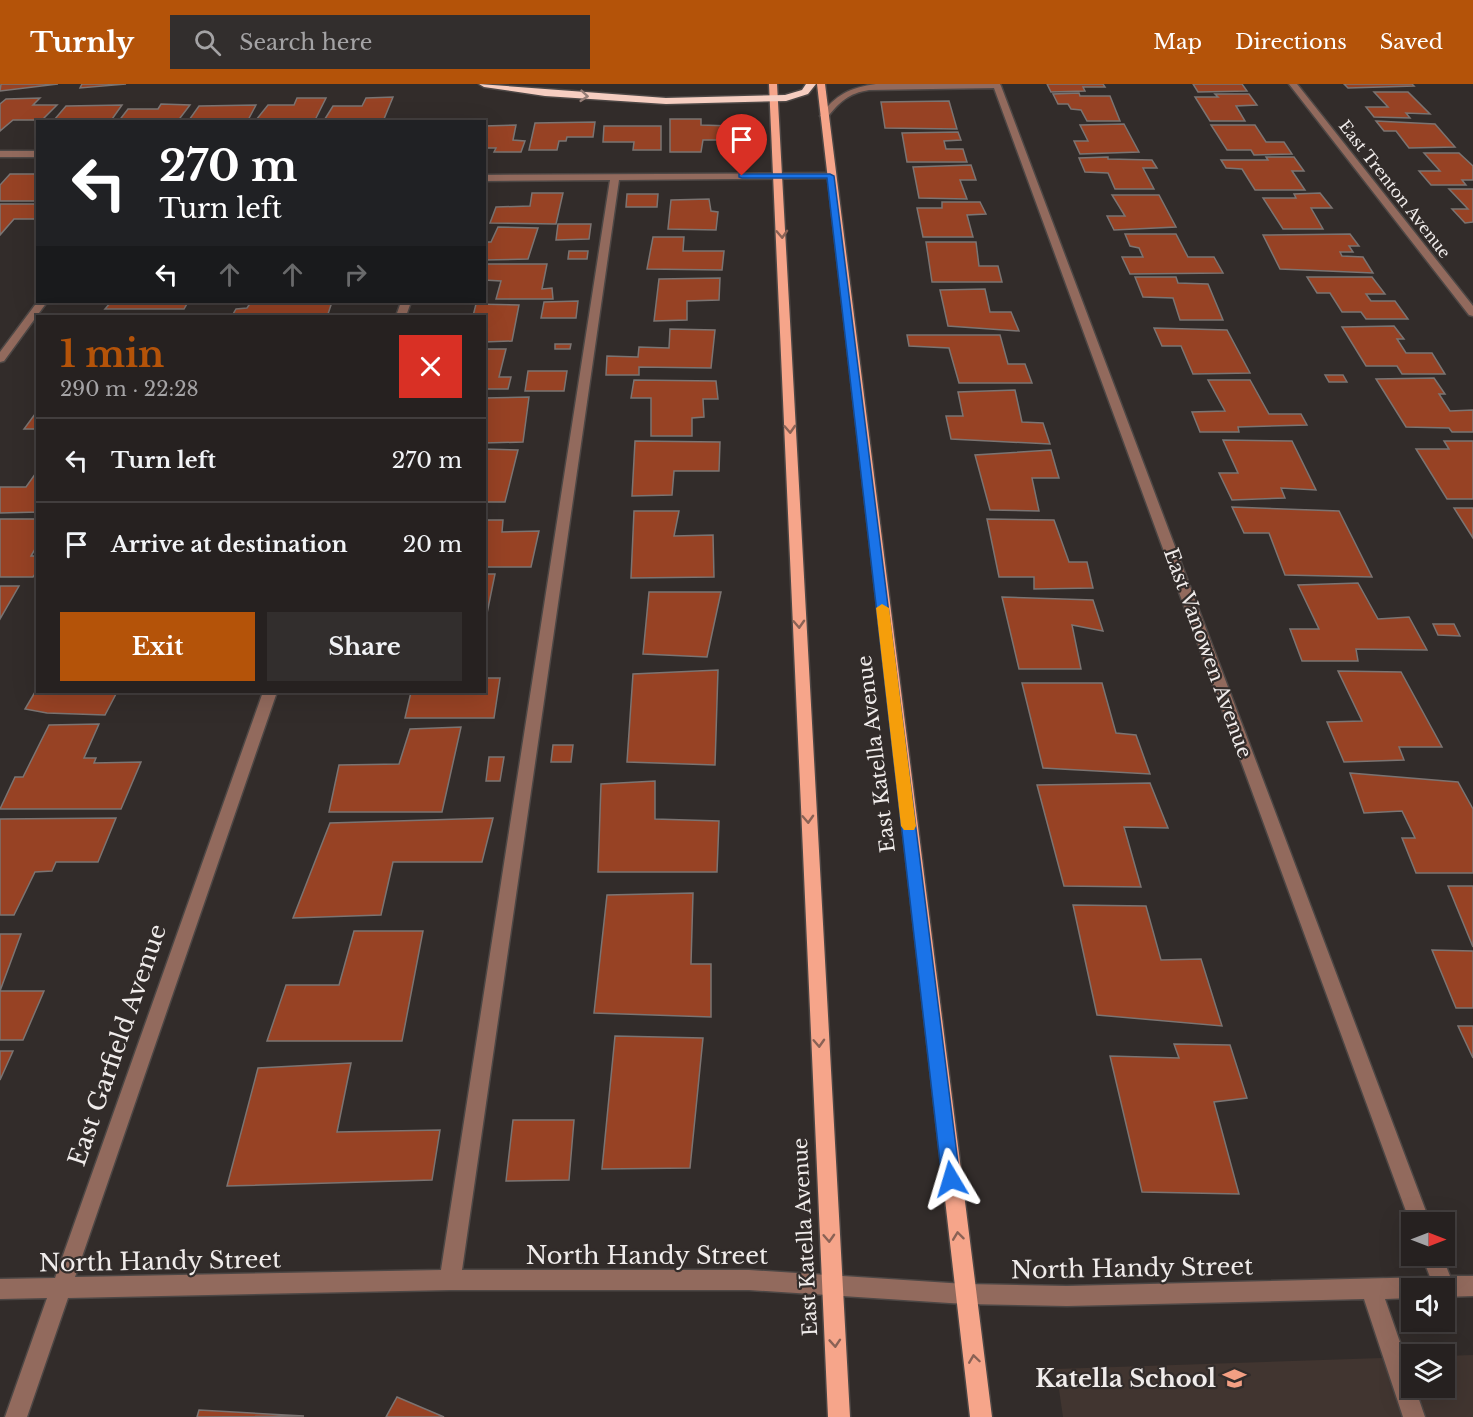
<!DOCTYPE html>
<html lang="en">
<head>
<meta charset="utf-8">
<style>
	:root { --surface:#262120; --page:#322e2d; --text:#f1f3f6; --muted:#a4a3a5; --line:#423e3e; --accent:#b45309 }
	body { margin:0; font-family:"Libre Baskerville",serif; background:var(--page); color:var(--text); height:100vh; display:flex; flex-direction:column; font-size:22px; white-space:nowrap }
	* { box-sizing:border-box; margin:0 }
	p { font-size:20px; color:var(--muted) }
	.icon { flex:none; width:33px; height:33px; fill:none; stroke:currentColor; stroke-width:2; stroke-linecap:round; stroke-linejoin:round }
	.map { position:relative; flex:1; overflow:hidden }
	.panel { position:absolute; left:36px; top:231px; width:450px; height:378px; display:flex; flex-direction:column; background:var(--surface); border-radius:0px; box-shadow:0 6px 24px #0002,0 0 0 2px var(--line) }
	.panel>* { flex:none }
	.hud { position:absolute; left:36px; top:36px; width:450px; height:183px; border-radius:0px; box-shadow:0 6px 24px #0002,0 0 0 2px var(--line); background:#202124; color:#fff; overflow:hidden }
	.needle { width:39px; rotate:90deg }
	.buttons { position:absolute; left:1401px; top:1128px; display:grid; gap:12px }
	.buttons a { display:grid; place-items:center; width:54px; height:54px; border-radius:0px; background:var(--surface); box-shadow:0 6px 24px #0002,0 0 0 2px var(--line); font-size:30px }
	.pin { position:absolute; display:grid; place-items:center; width:51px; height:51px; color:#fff; margin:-62px -26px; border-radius:50% 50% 50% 0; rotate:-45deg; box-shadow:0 0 6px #0007 }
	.pin .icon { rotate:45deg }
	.me { position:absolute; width:66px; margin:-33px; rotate:353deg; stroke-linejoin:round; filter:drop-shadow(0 0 4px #0008) }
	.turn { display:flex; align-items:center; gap:21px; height:126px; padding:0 24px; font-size:27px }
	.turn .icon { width:78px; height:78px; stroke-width:2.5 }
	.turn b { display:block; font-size:42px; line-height:51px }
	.lanes { display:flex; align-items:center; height:57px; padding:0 24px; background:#0003; justify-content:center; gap:30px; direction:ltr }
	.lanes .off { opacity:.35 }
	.round { display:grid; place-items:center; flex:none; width:63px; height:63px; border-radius:0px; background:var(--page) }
	.head { display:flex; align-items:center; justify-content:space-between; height:102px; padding:0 24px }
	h1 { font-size:36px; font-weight:700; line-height:45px; color:var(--accent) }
	.cta { display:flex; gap:12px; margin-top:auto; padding:12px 24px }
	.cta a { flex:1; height:69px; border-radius:0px; background:var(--accent); color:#fff; font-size:24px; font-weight:700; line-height:69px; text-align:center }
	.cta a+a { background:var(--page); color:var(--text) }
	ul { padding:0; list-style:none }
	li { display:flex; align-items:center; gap:18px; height:84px; padding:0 24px; border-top:2px solid var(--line) }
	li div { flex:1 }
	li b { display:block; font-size:22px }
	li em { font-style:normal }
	header { display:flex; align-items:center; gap:36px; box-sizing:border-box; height:84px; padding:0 30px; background:var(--accent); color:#fff }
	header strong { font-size:28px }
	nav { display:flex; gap:33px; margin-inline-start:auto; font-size:21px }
	.search { width:420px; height:54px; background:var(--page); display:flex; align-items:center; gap:15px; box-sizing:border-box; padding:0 21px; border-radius:0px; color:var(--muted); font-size:22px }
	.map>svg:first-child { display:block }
</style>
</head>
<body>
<header>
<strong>Turnly</strong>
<div class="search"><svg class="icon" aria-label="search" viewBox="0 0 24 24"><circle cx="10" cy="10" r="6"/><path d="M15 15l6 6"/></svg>Search here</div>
<nav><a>Map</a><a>Directions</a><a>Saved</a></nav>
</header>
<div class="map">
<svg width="1473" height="1333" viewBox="0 0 1473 1333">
	<rect width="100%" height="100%" fill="#322c2a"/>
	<path fill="#413530" d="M1473 1271V1333H1063L1056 1285 1411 1273 1412 1304H1444L1445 1272Z"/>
	<path fill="#974224" stroke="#7b7472" stroke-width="1.5" d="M1 0H58L0 7Z
		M82 0H126L80 4Z
		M1047 0H1103L1105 3H1083L1085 7 1051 8Z
		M1193 0H1242L1247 7 1198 8Z
		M1344 0H1412L1414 2 1348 4Z
		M1374 8H1408L1430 30 1406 29 1410 34 1374 33 1366 23H1388Z
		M1079 9 1080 12H1110L1120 37H1087L1081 26 1071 25 1068 20H1058L1053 10Z
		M1215 10H1249L1257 21 1236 22 1245 37H1210L1195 13H1218Z
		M393 13 384 35 323 38 333 22H362L366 14Z
		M40 14 33 21H57L42 36H13L0 47V20L6 15Z
		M297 14H326L314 38 256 36 268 21H294Z
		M949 17 957 45 885 44 881 18Z
		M161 20 190 21 177 38H118L128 25H158Z
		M122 21 110 38 54 36 66 22Z
		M256 21 247 38 189 36 199 22Z
		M670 35H701V41L732 42 733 56H703L701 68H670Z
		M1376 37 1435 40 1455 63 1409 64 1396 47H1384Z
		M595 38 593 53H567L566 57H559L557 66H529L535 39Z
		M1124 40 1139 68 1080 70 1074 57H1088L1080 41Z
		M516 41 513 56 525 57 521 68H494L496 64H484V42Z
		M1211 41H1255L1266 58H1284L1292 70 1254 71 1251 66H1227Z
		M604 42H661V66H633L634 58H603Z
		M958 48 961 56 944 57 946 65H963L967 78H907L902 49Z
		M1424 69H1459L1473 82V96H1462L1466 101H1431L1419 87H1440Z
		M1108 73V75L1152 76 1157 84H1143L1154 105H1115L1108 89 1085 88 1079 74Z
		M1266 73H1294L1304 87H1292L1305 106H1255L1242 85 1226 84 1221 76H1268Z
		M971 81 976 96H960L967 115 919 114 913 83Z
		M10 90H38V117H0V101Z
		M1449 105H1473V138L1465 139 1452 125H1468Z
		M532 109H563L556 140 490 139 496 123 530 122Z
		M1320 109 1332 124H1311L1323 145H1283L1263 114H1296L1294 110Z
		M627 110H658L657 123H626Z
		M1112 111H1159L1176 143 1114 146 1107 132H1125Z
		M709 115 711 127 718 128 716 146 668 145 671 116Z
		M942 118H980L986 130 967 131 973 153H923L917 124H942Z
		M0 120H38V135H14L0 151Z
		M558 140H591L589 155 556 156Z
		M498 143 538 144 528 175 484 176V158H491Z
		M1125 150H1176L1188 173H1214L1223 189 1130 190 1122 173H1143L1139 164 1130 162Z
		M1350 150 1359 162H1349L1353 168H1340L1342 172 1363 173 1373 189 1280 185 1263 151Z
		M653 153H684L683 167H724L722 186 647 185Z
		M926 158H976L979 182H998L1002 198H932Z
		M569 167H588L587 175H568Z
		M484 180H547L542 205 552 204 553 215H496L501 197 484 196Z
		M1135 193H1176L1178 199 1208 200 1223 236H1180L1173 214 1143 213Z
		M1307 193H1372L1385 210H1366L1371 217H1395L1408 235H1366L1361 228H1342L1330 209H1317Z
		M720 194 719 216 687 217V236L654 237 659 195Z
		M985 205 990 228H1011L1019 247 948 242 940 206Z
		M578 217 576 234H541L544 218Z
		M111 218H188L184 225H105Z
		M251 218H332L328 230H304L303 232H232L236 225 247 224Z
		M476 220 519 221 512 257 484 258V232H473Z
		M100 230 179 231 177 232H99Z
		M1394 242 1404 255H1397L1406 269H1432L1445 290H1402L1397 282H1366L1342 243Z
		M1154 244 1227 246 1250 289 1193 290 1181 262H1162Z
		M670 245 715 246 711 284 639 283V291H606L607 272 638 273 639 263 669 264Z
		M907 251H1000L1008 280H1025L1032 299H959L949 264 909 262Z
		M555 260H571L570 265H555Z
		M484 265H506L499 293H511L508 305H484Z
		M528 287H567L564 307H525Z
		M1325 291H1343L1347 298H1329Z
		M1434 294 1445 310H1439L1450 327 1473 326V348H1452L1449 344 1406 343 1376 295Z
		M634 296 716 297 718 315H703L704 333 692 334V352H651V314H631Z
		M1208 296H1250L1269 330H1301L1307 341 1238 343 1239 348H1200L1192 328 1225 327Z
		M1015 306 1022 338 1043 339 1050 360 951 355 946 332H963L958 308Z
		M529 313 523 358 484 359V314Z
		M38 326V345H24Z
		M1223 356 1292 357 1316 406 1281 404 1285 414 1232 416 1219 389H1238Z
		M635 357 720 358 719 387H674L672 411 632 412Z
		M1444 357H1473V415H1447L1416 365H1449Z
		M484 365 518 366 505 418H484Z
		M1051 366 1059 394H1032L1039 427 990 426 975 371Z
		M38 386V428L0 429V403H26Z
		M1232 423 1339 427 1372 493 1285 491 1269 449H1244Z
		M1454 424H1473V454Z
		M634 427H679L674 452 713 451 714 493 631 494Z
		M0 435H38V460L31 472H38V486L33 493H0Z
		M987 435 1054 436 1069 478H1087L1093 504 1034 505V493H999Z
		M484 436H503L502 448 539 447 531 483H484Z
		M484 490H495L484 544Z
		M1358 499 1378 535 1409 533 1427 566 1356 565 1358 577H1302L1290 545H1319L1298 501Z
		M0 502H19L0 535Z
		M649 508H721L707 573 643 570Z
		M1002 513 1093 516 1103 547 1072 541 1081 585H1019Z
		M1433 540H1454L1460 552 1438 551Z
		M718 586 715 681 627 678 633 590Z
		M1338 587 1401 588 1442 663H1399L1404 676 1344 678 1327 638 1362 637Z
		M484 594H500L494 634H405L411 608H484Z
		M1022 599H1102L1116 649 1136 651 1150 690 1043 684Z
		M38 603V608H117L105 631 47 629 25 625Z
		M99 640 84 674H96L94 679 141 678 121 725H0L15 693H23L49 641Z
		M461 643 442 728H329L339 681 399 680 410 645Z
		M553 661H573L571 678H551Z
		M489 673H504L500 697H486Z
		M1350 689 1458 698 1473 725V789H1416L1402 754H1415L1402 727 1364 729Z
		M655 697V735L719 737 717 788H598L601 700Z
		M1150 699 1168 744 1124 743 1141 803 1064 802 1037 701Z
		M116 734 98 778H56L52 787 35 788 14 831H0V735Z
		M493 734 482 778H393L381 831 293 834 330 739Z
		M1448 802H1473V863Z
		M693 809 691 880H711V933L594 929 607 811Z
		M1073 821 1146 822 1161 876 1201 875 1222 942 1097 931Z
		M354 847H423L402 957H267L286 901H339Z
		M0 850H21L0 907H44L23 956H0Z
		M1432 866 1473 867V924H1456Z
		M1458 942H1473V974Z
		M615 952 703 954 690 1084 602 1085Z
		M1174 960 1230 961 1247 1014 1214 1018 1239 1110 1142 1108 1110 972 1179 974Z
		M0 967H13L0 996Z
		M351 979 337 1048 440 1046 432 1096 227 1102 258 984Z
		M513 1036H574L569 1096 506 1097Z
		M397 1313 444 1333H386Z
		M199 1326 304 1332 197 1333Z"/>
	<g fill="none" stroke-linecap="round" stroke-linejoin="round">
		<defs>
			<path id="minor" d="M876 0H1000L1001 2 1430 1138H1412V1142L1410 1138 994 4 869 6C849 9 839 18 827 34L820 32C836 10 850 4 876 0Z
				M1289 0H1297L1473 222V232L1469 231Z
				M0 67H38V73H0Z
				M830 89 834 92 833 94 619 96 462 1186H749L965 1200 1067 1202 1430 1193 1422 1172H1442L1450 1192H1473V1212L1444 1213V1204H1412V1214L1385 1215 1412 1293V1304H1415L1425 1333H1403L1364 1215 1067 1222 965 1220 749 1206H450L68 1214 27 1333H5L47 1214 0 1215V1195L55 1194 263 608H277L75 1193 441 1186 610 96 484 97V91Z
				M38 217 47 218 4 277 0 278V268Z
				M401 218H411L406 232H396Z"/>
			<path id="major" d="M769 0H777L850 1333H828Z
				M817 0H825L992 1333H970Z"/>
			<path id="highway" d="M479 0 666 14 785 11 802 6 806 0H816L808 10 786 17 666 20 545 12 484 3Z"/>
		</defs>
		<use href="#minor" stroke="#4d4745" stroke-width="3"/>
		<use href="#major" stroke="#4d4745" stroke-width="3"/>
		<use href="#highway" stroke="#4d4745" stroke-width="3"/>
		<use href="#minor" fill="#926a5d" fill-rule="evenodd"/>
		<use href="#major" fill="#f6a58a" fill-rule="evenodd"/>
		<use href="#highway" fill="#f6cec1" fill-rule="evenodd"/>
	</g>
	<defs><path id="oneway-chevron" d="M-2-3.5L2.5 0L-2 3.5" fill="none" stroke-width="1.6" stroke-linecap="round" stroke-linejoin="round" transform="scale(1.5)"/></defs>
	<use stroke="#947d76" href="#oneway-chevron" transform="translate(584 12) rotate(5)"/>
	<g stroke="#8a6255">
		<use href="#oneway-chevron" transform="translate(782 150) rotate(87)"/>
		<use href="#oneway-chevron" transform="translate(790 345) rotate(87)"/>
		<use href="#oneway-chevron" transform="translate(799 540) rotate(87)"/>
		<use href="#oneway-chevron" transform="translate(808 735) rotate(87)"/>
		<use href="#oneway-chevron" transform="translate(819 959) rotate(87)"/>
		<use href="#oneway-chevron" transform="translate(958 1152) rotate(-97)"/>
		<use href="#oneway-chevron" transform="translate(829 1154) rotate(87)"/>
		<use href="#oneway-chevron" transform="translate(835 1259) rotate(86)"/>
		<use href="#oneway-chevron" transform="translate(974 1275) rotate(-98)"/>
	</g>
	<path fill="#1a73e8" stroke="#114b97" stroke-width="1.5" d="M739 90H830L834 92 960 1095 957 1101 951 1103 945 1101 942 1095 827 94H742L739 93Z"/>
	<path fill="#f59e0b" d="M882 520 889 524 916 742 914 746H904L901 742 876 524Z"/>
	<defs>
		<symbol id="school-bare" viewBox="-9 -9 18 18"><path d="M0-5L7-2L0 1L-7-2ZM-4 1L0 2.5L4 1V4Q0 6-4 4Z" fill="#f39f83" stroke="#322c2a" stroke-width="2.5" paint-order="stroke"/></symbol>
	</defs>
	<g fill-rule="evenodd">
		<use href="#school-bare" x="1218" y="1278" width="33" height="33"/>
	</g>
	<g text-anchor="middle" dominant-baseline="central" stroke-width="4.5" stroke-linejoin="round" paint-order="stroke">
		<g font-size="16" fill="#f0eceb" stroke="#322c2a">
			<text transform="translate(1395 105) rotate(52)">East Trenton Avenue</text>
		</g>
		<g font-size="20" fill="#f0eceb" stroke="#322c2a">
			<text transform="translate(1208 569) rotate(70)">East Vanowen Avenue</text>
			<text transform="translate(876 670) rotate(-97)">East Katella Avenue</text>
			<text transform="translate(805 1153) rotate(-93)">East Katella Avenue</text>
		</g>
		<g font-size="24" fill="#f0eceb" stroke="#322c2a">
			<text transform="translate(117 961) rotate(-71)">East Garfield Avenue</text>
			<text x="647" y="1171">North Handy Street</text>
			<text transform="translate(160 1177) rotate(-1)">North Handy Street</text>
			<text transform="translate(1132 1184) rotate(-1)">North Handy Street</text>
		</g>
		<g font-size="24" font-weight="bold" fill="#f0eceb" stroke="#322c2a" text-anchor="end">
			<text x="1216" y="1294">Katella School</text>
		</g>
	</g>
</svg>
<div class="buttons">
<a><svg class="needle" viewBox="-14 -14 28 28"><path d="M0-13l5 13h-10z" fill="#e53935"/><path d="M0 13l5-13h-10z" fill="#a4a3a5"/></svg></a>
<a><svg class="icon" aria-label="sound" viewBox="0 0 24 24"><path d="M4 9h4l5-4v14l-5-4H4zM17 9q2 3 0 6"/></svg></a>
<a><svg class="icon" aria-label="layers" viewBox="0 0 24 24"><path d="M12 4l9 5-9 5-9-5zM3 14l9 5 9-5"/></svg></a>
</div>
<div class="pin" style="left:742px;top:92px;background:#d93025"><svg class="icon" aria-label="arrive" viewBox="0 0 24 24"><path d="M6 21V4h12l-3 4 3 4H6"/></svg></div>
<svg class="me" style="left:951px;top:1095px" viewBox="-20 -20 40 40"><path d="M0-17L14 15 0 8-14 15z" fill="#1a73e8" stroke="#fff" stroke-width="4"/></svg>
<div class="hud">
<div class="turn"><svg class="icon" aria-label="left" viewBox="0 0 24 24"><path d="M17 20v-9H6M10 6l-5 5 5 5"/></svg><div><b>270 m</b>Turn left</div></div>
<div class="lanes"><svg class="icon" aria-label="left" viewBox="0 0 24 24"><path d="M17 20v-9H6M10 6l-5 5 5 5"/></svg><svg class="icon off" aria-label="ahead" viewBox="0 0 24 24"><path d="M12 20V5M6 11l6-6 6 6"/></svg><svg class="icon off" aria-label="ahead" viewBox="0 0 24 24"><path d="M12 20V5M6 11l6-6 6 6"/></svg><svg class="icon off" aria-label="right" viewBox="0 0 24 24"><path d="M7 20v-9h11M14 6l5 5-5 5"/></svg></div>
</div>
<section class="panel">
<div class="head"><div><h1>1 min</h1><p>290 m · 22:28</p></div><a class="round" style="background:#d93025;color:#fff"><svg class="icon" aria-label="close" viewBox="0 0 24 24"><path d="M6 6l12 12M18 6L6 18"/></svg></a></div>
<ul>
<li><svg class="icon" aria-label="left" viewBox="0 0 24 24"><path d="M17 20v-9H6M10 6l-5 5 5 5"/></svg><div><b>Turn left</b></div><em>270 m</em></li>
<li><svg class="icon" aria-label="arrive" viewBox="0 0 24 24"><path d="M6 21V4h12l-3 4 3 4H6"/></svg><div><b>Arrive at destination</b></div><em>20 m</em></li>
</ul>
<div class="cta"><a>Exit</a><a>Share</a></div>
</section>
</div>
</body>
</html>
